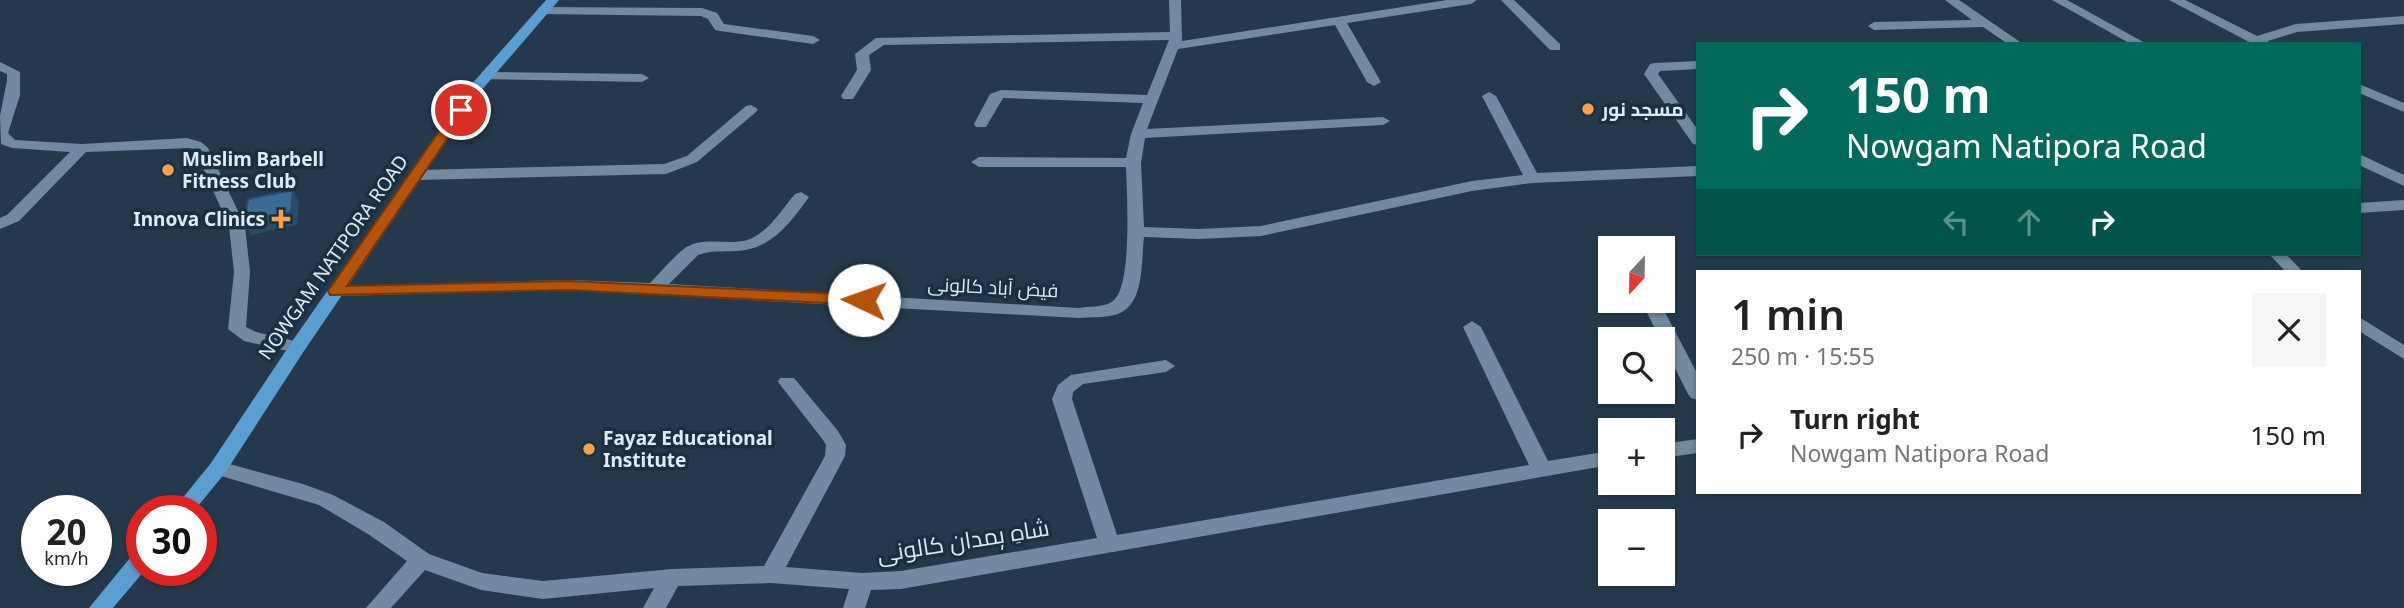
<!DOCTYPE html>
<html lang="en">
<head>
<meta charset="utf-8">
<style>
	:root { --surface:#fff; --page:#f6f6f6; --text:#222; --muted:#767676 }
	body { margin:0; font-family:"Noto Sans",Cairo,sans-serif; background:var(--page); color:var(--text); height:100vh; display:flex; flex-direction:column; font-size:26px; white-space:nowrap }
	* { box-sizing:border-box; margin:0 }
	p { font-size:23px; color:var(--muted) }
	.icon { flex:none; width:38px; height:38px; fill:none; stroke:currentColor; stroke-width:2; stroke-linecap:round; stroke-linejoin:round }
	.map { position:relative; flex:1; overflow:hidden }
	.panel { position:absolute; left:1696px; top:270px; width:665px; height:224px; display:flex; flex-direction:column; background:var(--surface); border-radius:0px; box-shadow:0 2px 5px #0004 }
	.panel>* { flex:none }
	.hud { position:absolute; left:1696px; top:42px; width:665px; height:214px; border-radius:0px; box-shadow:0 2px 5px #0004; background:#00695c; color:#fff; overflow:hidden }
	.needle { width:46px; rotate:202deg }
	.controls { position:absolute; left:1598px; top:236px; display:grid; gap:14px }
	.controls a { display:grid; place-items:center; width:77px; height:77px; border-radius:0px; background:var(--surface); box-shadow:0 2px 5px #0004; font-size:35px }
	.speed { position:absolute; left:21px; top:495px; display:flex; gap:14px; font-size:35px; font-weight:700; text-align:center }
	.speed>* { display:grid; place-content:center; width:91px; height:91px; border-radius:50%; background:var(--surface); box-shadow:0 2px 5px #0004; line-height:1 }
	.speed small { font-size:18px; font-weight:400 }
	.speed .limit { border:10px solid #d22; background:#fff; color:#111 }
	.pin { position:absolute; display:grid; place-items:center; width:60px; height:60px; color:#fff; margin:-30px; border:4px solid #fff; border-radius:50%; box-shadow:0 2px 7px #0007 }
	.me { position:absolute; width:77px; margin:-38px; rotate:273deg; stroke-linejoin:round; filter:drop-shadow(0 0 5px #0008) }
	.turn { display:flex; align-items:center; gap:24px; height:147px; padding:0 35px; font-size:32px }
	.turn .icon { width:91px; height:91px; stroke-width:2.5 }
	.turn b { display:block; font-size:49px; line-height:60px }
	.lanes { display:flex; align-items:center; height:66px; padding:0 35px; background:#0003; justify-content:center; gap:35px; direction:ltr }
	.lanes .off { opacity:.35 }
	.round { display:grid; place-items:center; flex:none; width:74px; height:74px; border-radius:0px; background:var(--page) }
	.head { display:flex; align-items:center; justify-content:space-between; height:119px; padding:0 35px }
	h1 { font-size:42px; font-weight:600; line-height:52px }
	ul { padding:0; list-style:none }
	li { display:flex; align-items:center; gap:21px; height:91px; padding:0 35px }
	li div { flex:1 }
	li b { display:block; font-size:26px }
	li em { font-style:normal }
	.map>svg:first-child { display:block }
</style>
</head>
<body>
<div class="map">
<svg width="2404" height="608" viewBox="0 0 2404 608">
	<rect width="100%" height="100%" fill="#243a4c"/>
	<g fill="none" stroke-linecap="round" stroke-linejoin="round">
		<path fill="#718a9f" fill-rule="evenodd" d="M1169 0H1181L1182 41 1447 0H1477L1471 4 1347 23 1381 82 1374 86 1367 82 1335 25 1178 49 1147 129 1383 117 1390 121 1383 125 1145 138 1141 163 1144 227 1199 229 1261 226 1472 181 1523 175 1482 96 1489 92 1496 96 1537 173 1698 166V176L1532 183 1472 191 1261 236 1199 239 1144 237C1141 261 1145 304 1118 314 1106 318 1090 317 1078 318L568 290 336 296 327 291 336 286 568 280 650 283C661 272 673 257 685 248 706 234 734 249 754 237 771 228 783 208 795 194L801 192 809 197C790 223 771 250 736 251 723 252 711 250 698 255L669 284 1078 308C1089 306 1107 308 1115 299 1132 281 1127 194 1126 167H979L971 162 979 157 1126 158 1131 134 1143 103 1003 98 986 127H976L974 124 990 94 1001 90 1147 95 1169 40 884 45 869 55 871 70 853 99H843L841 96 857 70 855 54 876 38 1170 32Z
			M1501 0H1514L1560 44V50H1550Z
			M1945 0H1959L2023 44H2008L1983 27 1874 30 1868 26 1874 22 1972 20Z
			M2052 0H2067L2147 44H2131Z
			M2169 0H2185L2257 36 2296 24 2404 16V24L2297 32 2268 41 2270 44H2253Z
			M542 7 702 8 717 13 724 24 813 36 820 40 813 44 720 31 715 30 708 19 701 16 538 14V8Z
			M1698 61V69L1660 71 1658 74 1698 130V145L1693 144 1644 74 1650 64 1655 63Z
			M0 62 20 72V95L8 133 15 140 82 144 187 138 201 142 208 148 245 226 250 272 246 327 256 332 303 343 306 347 303 351 297 353 244 341 228 329 234 272 229 226 196 153 191 148 86 152 19 221 0 229V218L7 215 70 152 12 148 1 144 0 116 7 80V74L0 71Z
			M486 72 642 74 649 78 642 82 481 79V73Z
			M2359 84 2404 103V112L2359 93Z
			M751 105 758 109 756 112 697 162 666 174 418 180 410 175 418 170 664 164 687 156 746 106Z
			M2359 154 2404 175V186L2359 165Z
			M2404 200V210L2359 213V203Z
			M2269 254H2286L2302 271H2285Z
			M1641 301H1659L1698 375V400L1691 398 1688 394Z
			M2359 317 2404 345V359L2359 331Z
			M1472 321 1481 327 1548 461 1610 451V465L901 589 871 590 865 608H843L849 589 771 583 678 586 666 608H643L654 588 543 599 481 590 425 570 391 608H366L407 561 368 534 319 505 211 473 208 468 211 463 218 461 303 484 333 495 384 522 429 554 482 573 543 581 672 569 764 566 825 456 826 445 823 440 778 382 780 378H794L838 431 846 445 845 456 786 567 862 573 901 571 1097 538 1052 399 1058 385 1071 375 1166 360 1175 366 1166 372 1083 384 1073 392 1072 399 1117 535 1529 465 1463 327Z
			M1698 439V453L1662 458V444Z"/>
		<path fill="#5b9ed1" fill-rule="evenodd" d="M546 0H559L480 92 304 351 225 473 194 511H172L211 463 291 343 470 86Z
			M142 551V570H145L113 608H89L134 553Z"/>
	</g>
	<path fill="#294c67" d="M293 190 299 202 297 225 251 235 244 222Z"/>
	<path fill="#3a6c93" stroke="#294c67" stroke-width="2" d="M293 190 291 212 244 222 248 199Z"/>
	<path fill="#b45309" stroke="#753606" stroke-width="2" d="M461 106 467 110 347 286 568 281 864 295 872 300 864 305 568 290 330 295 328 291 330 288 456 107Z"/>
	<g fill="#f9a04c" stroke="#193041" stroke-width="2.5">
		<circle cx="1588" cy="109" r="7"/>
		<circle cx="168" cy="170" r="7"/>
		<path d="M277.5 208.5h7v7h7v7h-7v7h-7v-7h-7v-7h7z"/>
		<circle cx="589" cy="449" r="7"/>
	</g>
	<g text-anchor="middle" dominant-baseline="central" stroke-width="7" stroke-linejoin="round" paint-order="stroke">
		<g font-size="19" font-weight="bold" fill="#ddebf7" stroke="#193041" text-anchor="start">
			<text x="1602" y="109">مسجد نور</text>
			<text x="182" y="159">Muslim Barbell<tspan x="182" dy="22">Fitness Club</tspan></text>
			<text x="265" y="219" text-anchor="end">Innova Clinics</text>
			<text x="603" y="438">Fayaz Educational<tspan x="603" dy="22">Institute</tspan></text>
		</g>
		<g font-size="19" fill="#ddebf7" stroke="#193041">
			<text transform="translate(333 257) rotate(-55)">NOWGAM NATIPORA ROAD</text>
			<text transform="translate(993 287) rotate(3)">فیض آباد کالونی</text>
		</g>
		<g font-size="23" fill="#ddebf7" stroke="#193041">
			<text transform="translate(963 540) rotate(-9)">شاہِ ہمدان کالونی</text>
		</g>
	</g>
</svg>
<div class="controls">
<a><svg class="needle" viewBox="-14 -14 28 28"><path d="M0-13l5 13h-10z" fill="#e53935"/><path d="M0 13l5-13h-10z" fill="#767676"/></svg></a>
<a><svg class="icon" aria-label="search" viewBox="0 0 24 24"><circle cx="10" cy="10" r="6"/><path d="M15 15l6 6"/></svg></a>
<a>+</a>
<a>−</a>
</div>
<div class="speed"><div>20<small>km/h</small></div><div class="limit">30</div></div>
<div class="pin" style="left:461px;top:110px;background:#d93025"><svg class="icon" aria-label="arrive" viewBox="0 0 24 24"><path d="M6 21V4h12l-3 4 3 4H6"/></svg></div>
<svg class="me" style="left:864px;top:300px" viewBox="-20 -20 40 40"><circle r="19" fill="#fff"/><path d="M0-13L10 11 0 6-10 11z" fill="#b45309"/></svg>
<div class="hud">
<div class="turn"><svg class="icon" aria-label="right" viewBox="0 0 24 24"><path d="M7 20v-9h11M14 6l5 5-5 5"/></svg><div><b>150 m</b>Nowgam Natipora Road</div></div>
<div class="lanes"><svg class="icon off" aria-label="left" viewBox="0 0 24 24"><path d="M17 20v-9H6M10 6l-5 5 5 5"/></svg><svg class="icon off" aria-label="ahead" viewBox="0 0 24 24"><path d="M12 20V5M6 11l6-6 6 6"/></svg><svg class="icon" aria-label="right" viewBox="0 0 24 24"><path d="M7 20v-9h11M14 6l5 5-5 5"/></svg></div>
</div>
<section class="panel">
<div class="head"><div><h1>1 min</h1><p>250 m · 15:55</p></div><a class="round"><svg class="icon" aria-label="close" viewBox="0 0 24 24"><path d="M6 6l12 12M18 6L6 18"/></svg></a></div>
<ul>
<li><svg class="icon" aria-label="right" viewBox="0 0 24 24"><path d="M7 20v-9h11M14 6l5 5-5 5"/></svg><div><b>Turn right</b><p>Nowgam Natipora Road</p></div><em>150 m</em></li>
</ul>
</section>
</div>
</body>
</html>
